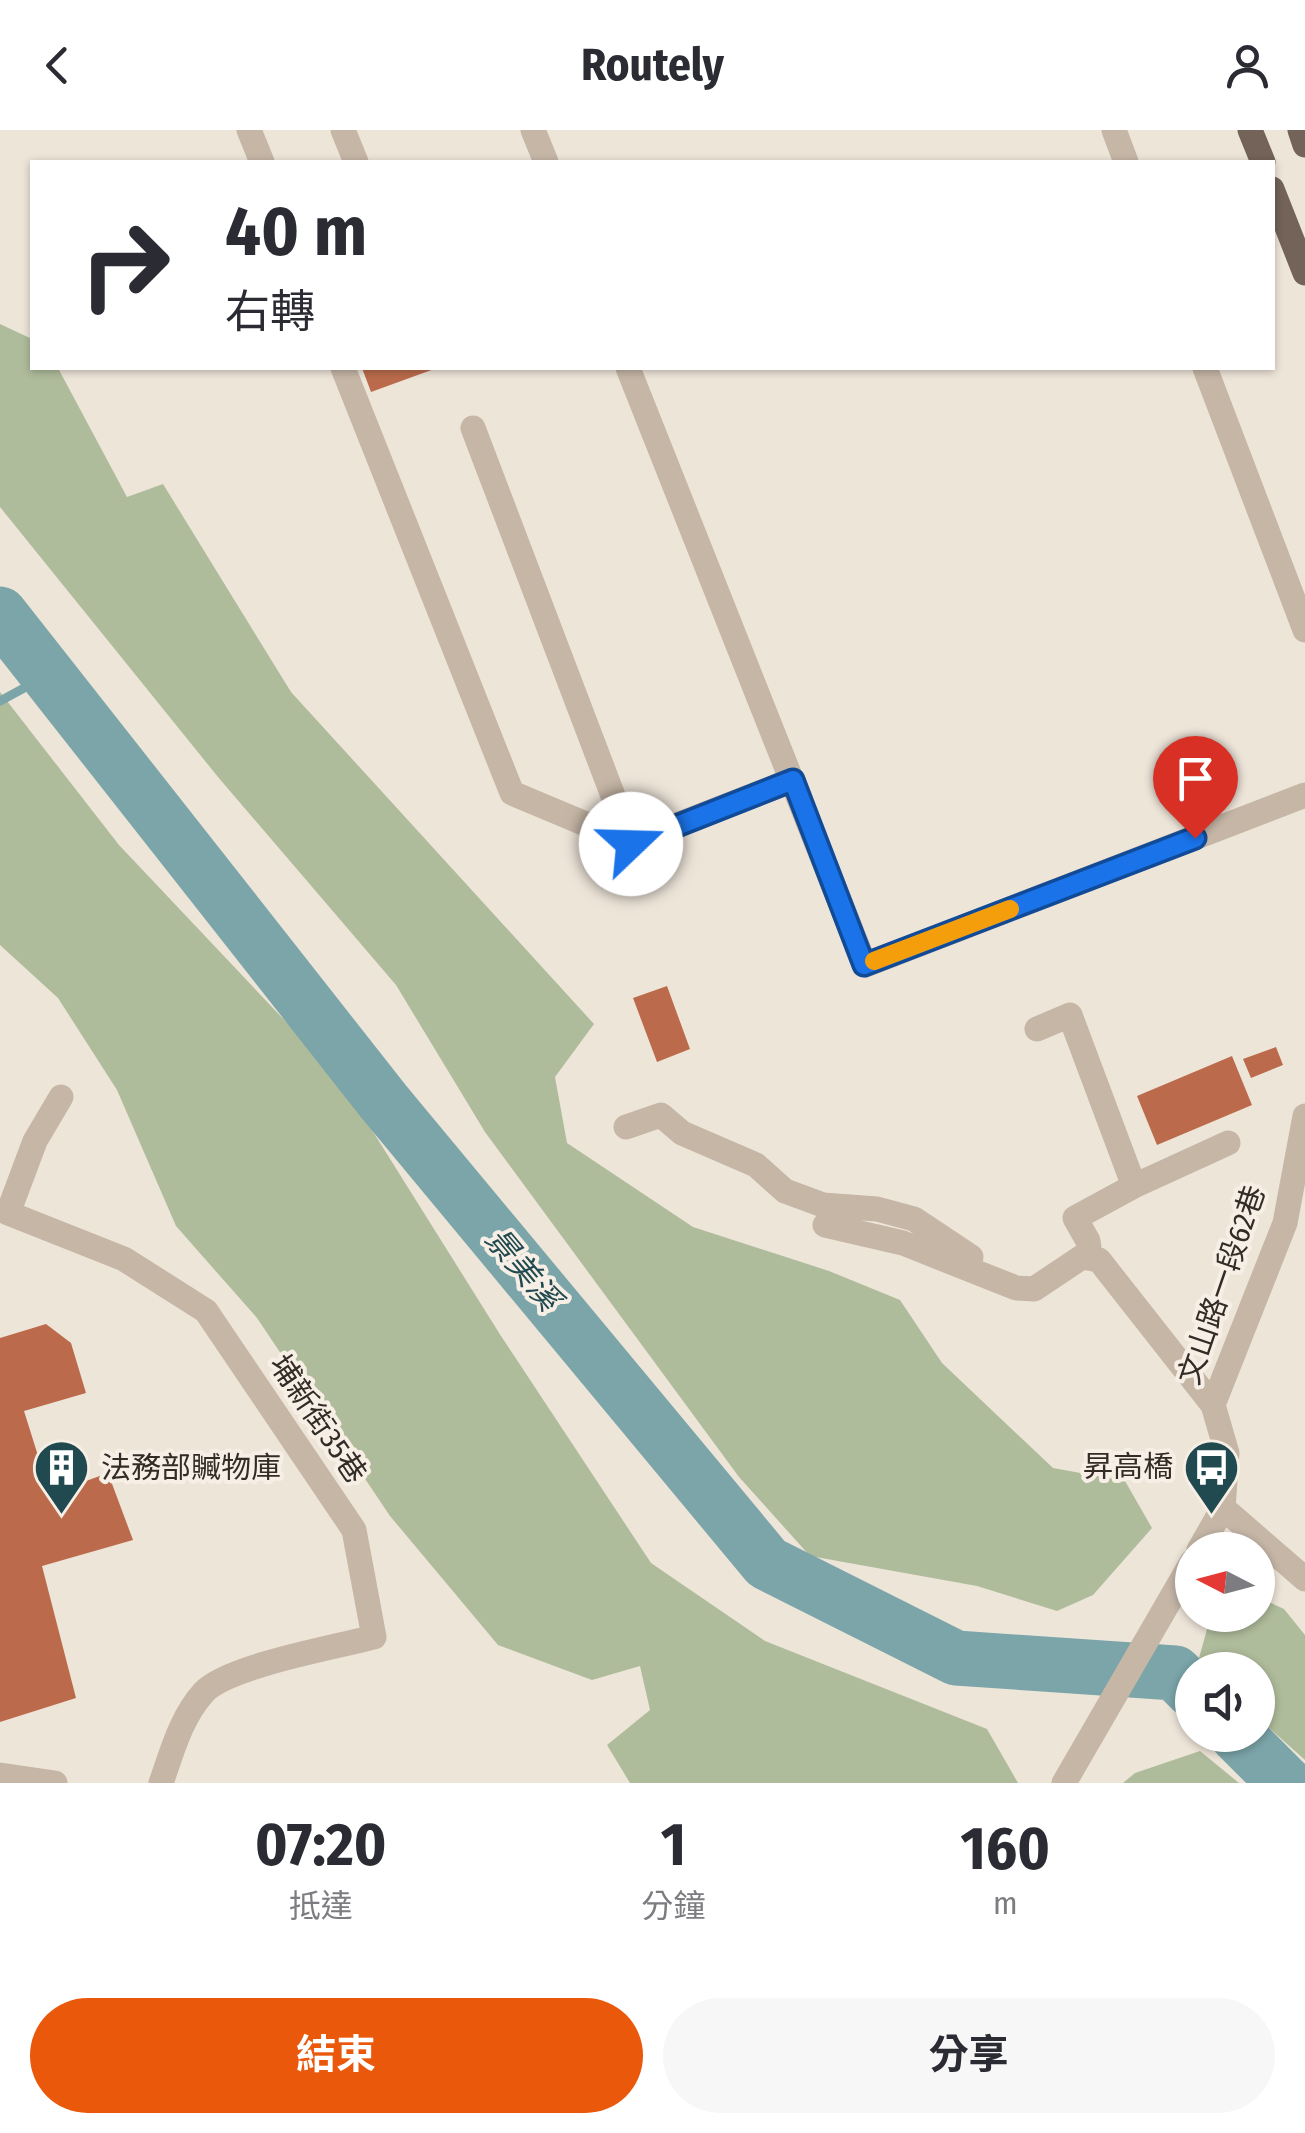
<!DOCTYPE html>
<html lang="zh-TW">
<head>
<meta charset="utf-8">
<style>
	:root { --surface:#fff; --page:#f7f7f7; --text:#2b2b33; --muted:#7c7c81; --accent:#ea580c }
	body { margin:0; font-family:"Fira Sans Condensed","Noto Sans TC",sans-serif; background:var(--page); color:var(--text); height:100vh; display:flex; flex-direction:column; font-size:38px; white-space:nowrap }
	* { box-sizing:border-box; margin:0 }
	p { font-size:32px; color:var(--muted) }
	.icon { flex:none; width:55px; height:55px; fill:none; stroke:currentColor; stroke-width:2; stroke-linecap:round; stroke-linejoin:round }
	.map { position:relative; height:1653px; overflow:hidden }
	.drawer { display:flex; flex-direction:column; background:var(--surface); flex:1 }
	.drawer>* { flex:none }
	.banner { position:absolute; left:30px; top:30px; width:1245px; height:210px; border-radius:0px; box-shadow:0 2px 8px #0004; background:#fff; color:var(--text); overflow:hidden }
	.needle { width:65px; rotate:276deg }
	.tools { position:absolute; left:1175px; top:1402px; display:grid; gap:20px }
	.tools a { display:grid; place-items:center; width:100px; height:100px; border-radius:50%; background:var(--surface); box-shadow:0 2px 8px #0004; font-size:50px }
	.pin { position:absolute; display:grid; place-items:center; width:85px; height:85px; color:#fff; margin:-102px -42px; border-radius:50% 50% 50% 0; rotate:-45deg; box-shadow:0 0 10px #0007 }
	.pin .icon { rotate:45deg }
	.me { position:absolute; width:110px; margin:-55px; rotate:69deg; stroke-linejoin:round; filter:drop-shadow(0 0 8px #0008) }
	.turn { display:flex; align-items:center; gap:35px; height:210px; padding:0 30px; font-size:45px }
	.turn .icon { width:130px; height:130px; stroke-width:2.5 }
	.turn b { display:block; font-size:70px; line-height:85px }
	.eta { display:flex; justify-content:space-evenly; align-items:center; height:170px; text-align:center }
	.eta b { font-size:60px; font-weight:700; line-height:70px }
	.primary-button { display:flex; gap:20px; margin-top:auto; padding:20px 30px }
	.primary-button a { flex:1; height:115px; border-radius:60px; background:var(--accent); color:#fff; font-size:40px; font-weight:700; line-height:115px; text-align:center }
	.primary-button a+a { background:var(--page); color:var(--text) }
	header { display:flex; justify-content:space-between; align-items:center; height:130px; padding:0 30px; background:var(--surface); font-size:45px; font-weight:700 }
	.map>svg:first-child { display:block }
</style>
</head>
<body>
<header><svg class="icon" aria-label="back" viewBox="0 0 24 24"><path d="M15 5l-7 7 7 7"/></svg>Routely<svg class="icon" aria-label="person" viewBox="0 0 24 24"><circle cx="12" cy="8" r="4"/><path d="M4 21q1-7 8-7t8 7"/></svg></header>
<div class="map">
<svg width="1305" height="1653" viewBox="0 0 1305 1653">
	<rect width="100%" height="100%" fill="#eee5d9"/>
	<path fill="#afbc9b" d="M0 194 32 209V238H58L127 367 163 354 291 562 594 894 555 947 567 1013 693 1097 829 1141 900 1170 942 1233 1053 1338 1125 1351 1152 1398 1093 1465 1057 1481 977 1456 810 1426 739 1347 485 1002 396 855 218 647 0 377Z
		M0 562 119 715 340 949 501 1206 651 1433 765 1511 987 1599 1018 1653H630L607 1615 650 1580 640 1536 592 1550 498 1515 390 1386 257 1188 176 1096 117 960 58 868 0 815Z
		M1258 1467 1284 1479 1305 1505V1630L1258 1588V1540H1210L1199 1528 1211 1485H1258Z
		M1200 1621 1239 1653H1123L1135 1643Z"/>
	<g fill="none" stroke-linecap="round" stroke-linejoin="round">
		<path stroke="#7ba5a9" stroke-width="9" d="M0 571 48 545"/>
		<path stroke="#7ba5a9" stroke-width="55" d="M0 484 384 972 767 1433 956 1528 1175 1543 1192 1560
			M1237 1605 1285 1653"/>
	</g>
	<path fill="#bb6b4b" d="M362 238H437L371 262Z
		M667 856 690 919 657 932 633 868Z
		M1276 917 1283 935 1251 948 1243 929Z
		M1232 926 1252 975 1157 1015 1137 966Z
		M46 1194 71 1213 86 1263 24 1281 50 1364 108 1343 133 1410 42 1436 76 1568 0 1592V1208Z"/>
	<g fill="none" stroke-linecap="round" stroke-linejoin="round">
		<path stroke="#c5b6a6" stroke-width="25" d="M249 0 262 32
			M343 0 356 32
			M533 0 546 32
			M1114 0 1126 32
			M343 238 512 663 631 713 793 650
			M628 238 865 835 1305 665
			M1205 238 1305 500
			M473 298 631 713
			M1037 899 1070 885 1134 1056 1075 1088 1088 1111 1090 1126
			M61 967 35 1011 8 1083 124 1129 206 1181 354 1400 374 1507C336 1517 228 1536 204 1562 181 1587 172 1622 161 1653
			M626 997 661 985 682 1003 756 1035 785 1061 823 1075 877 1079 914 1089 971 1127
			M1134 1056 1228 1013
			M825 1095 903 1113 1016 1158 1034 1159 1082 1127 1099 1130 1213 1275
			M1223 1378 1305 1449
			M1199 1420 1223 1378 1227 1323 1213 1275 1285 1093 1305 986
			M0 1645 55 1653
			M1064 1653 1192 1432"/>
		<path stroke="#736359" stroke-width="25" d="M1250 0 1263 32
			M1300 0 1305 15
			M1272 59 1305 143"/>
	</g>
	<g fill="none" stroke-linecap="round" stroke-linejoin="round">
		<defs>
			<path id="route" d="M631 714 793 650 864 835 1195 708"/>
		</defs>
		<use href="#route" stroke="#114b97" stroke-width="25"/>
		<use href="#route" stroke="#1a73e8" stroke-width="18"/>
		<path stroke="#f59e0b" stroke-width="18" d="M874 831 1010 779"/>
	</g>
	<defs>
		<symbol id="bus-pin" viewBox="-11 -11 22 30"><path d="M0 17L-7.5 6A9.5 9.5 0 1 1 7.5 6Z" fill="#204a4f" stroke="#f7efe5"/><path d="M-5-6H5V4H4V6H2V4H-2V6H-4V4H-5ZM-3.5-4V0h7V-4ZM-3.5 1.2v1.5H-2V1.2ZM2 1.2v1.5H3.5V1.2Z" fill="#fff"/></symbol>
		<symbol id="building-pin" viewBox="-11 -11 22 30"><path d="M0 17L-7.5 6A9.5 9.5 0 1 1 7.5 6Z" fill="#204a4f" stroke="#f7efe5"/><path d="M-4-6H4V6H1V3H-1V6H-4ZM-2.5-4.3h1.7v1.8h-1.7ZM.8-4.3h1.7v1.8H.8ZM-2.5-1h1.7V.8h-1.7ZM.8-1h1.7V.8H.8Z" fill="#fff"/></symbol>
	</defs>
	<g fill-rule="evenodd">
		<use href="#bus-pin" x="1180" y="1306" width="63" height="86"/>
		<use href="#building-pin" x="30" y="1306" width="63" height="86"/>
	</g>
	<g text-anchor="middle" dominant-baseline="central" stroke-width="8" stroke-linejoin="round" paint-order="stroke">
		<g font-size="30" fill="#322b26" stroke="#f7efe5">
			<text transform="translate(1222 1155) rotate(-71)">文山路一段62巷</text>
			<text transform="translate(318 1289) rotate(56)">埔新街35巷</text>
		</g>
		<g font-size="30" fill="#322b26" stroke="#f7efe5" text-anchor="end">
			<text x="1173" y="1337">昇高橋</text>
			<text x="101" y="1338" text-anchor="start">法務部贓物庫</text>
		</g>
		<g font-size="32" font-style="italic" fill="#204a4f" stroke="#f7efe5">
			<text transform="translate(523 1139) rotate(50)">景美溪</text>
		</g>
	</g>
</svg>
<div class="tools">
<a><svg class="needle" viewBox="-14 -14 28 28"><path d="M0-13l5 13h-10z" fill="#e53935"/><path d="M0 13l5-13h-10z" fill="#7c7c81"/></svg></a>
<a><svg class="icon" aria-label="sound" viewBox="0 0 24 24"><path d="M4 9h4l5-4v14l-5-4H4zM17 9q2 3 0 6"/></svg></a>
</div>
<div class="pin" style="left:1195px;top:708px;background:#d93025"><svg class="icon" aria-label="arrive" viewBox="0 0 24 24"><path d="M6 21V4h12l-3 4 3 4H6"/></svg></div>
<svg class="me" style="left:631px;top:714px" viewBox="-20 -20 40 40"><circle r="19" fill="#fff"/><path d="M0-13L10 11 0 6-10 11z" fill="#1a73e8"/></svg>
<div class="banner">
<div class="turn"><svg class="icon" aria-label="right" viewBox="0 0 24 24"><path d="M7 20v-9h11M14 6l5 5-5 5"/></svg><div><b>40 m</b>右轉</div></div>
</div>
</div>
<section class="drawer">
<div class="eta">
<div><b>07:20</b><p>抵達</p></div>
<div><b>1</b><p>分鐘</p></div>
<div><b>160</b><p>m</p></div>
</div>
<div class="primary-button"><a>結束</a><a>分享</a></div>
</section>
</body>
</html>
